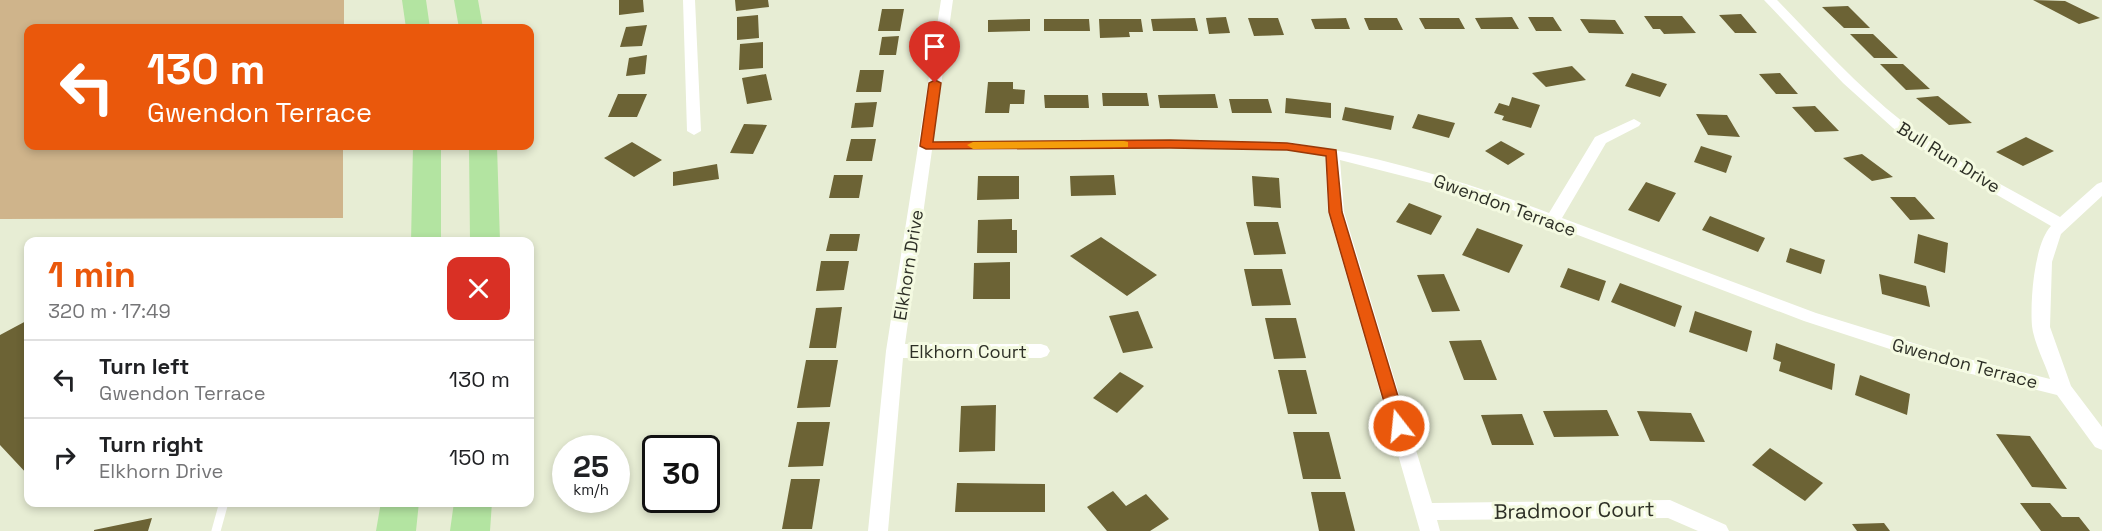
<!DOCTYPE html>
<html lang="en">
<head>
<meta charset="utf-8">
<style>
	:root { --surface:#fff; --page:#f6f6f6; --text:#202124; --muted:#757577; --line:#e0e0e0; --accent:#ea580c }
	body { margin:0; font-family:"Space Grotesk",sans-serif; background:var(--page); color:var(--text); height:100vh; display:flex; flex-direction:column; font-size:22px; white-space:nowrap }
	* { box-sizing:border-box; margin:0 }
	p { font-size:20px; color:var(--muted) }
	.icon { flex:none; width:33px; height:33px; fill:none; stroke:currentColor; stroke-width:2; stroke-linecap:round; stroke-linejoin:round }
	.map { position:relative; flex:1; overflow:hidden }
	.panel { position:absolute; left:24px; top:237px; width:510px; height:270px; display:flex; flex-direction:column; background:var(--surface); border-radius:12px; box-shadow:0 3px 9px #0003 }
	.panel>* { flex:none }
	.top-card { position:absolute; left:24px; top:24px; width:510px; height:126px; border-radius:12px; box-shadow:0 3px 9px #0003; background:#ea580c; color:#fff; overflow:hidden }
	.speed { position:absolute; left:552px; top:435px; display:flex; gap:12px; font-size:30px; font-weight:700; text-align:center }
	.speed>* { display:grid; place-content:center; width:78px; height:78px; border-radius:50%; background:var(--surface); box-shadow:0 3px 9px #0003; line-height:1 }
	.speed small { font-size:15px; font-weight:400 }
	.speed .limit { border:3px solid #111; border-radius:9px; background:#fff; color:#111 }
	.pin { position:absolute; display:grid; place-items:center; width:51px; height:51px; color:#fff; margin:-62px -26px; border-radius:50% 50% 50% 0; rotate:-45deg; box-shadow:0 0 6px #0007 }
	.pin .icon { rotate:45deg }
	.me { position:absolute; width:66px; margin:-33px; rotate:344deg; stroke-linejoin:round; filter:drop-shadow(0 0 4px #0008) }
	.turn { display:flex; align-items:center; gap:21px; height:126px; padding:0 24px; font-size:27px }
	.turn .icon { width:78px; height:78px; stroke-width:2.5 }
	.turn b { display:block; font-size:42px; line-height:51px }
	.round { display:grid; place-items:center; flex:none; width:63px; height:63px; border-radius:12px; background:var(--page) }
	.summary { display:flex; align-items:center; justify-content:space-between; height:102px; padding:0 24px }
	h1 { font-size:36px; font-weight:600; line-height:45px; color:var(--accent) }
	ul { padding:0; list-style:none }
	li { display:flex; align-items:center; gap:18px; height:78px; padding:0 24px; border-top:2px solid var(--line) }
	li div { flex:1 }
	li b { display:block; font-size:22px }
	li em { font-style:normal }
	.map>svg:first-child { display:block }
</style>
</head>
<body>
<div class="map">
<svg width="2102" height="531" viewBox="0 0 2102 531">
	<rect width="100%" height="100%" fill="#e7edd4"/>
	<path fill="#cfb48b" d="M0 0H344V28H28V146H343V218L0 219Z"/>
	<path fill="#6c6335" d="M619 0H643L644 12 619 15Z
		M735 0H768L769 7 736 11Z
		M2033 0 2065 1 2100 18 2079 24Z
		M1848 6 1870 28H1844L1822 7Z
		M882 9H904L900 31H878Z
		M1741 14 1757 33H1735L1719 15Z
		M758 15 759 38 737 40V17Z
		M1644 16H1682L1696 33 1664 34 1660 29H1653Z
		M1226 17 1230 33 1209 34 1206 18Z
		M1512 17 1519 29H1481L1475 18Z
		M1528 17H1553L1562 31H1536Z
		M1195 18 1198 31H1153L1151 19Z
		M1248 18H1278L1284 35 1254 36Z
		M1346 18 1350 29H1315L1311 19Z
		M1364 18H1397L1403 30H1369Z
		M1419 18H1459L1465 29H1425Z
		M1030 19V31L988 32V20Z
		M1044 19H1089L1090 31H1044Z
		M1099 19H1141L1143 32H1129L1130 37 1100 38Z
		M1580 19 1615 20 1624 34 1589 33Z
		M647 25 642 46 620 47 626 27Z
		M1850 34H1873L1898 58H1874Z
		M899 36 896 55H879L882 37Z
		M763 42V68L739 70 740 44Z
		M647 55 645 74 626 76 629 58Z
		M1880 64H1903L1930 89 1906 90Z
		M1572 66 1586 80 1546 87 1532 73Z
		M860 70H884L881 92H856Z
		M1632 73 1667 84 1660 97 1625 86Z
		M1780 73 1798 94H1776L1759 74Z
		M766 74 772 100 747 104 742 78Z
		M988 82H1013V89L1025 90 1024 104H1010L1009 113H985Z
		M1102 93H1147L1149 106H1103Z
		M618 94H647L637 117H608Z
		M1215 94 1218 108H1160L1158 95Z
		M1044 95H1088L1089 108H1045Z
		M1938 96 1972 123 1949 125 1916 98Z
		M1512 97 1540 105 1531 128 1502 120 1504 116 1494 113 1499 103 1509 106Z
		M1286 98 1331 103V118L1285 113Z
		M1229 99H1268L1272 113H1232Z
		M877 102 873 127 851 128 855 103Z
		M1815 106 1839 131 1815 132 1792 107Z
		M1345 107 1394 116 1391 130 1342 120Z
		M1418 114 1455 123 1449 138 1412 128Z
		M1696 114 1727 115 1740 137 1708 135Z
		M744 124 767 125 753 154 730 153Z
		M2026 137 2054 151 2023 166 1996 152Z
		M851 139H876L872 161H846Z
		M1501 141 1525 154 1508 165 1485 151Z
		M632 142 662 160 634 177 604 158Z
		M1701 146 1732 156 1726 173 1694 162Z
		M1862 154 1893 177 1872 181 1843 158Z
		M717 164 719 179 673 186V172Z
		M834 175H863L859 198H829Z
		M1114 175 1116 195 1071 196 1070 176Z
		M978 176H1019V199L977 200Z
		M1252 176 1279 178 1281 208 1254 206Z
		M1646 182 1676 193 1659 222 1628 210Z
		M1890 197H1915L1935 219 1910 220Z
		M1409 203 1442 216 1431 235 1396 222Z
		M1710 216 1765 238 1758 252 1702 230Z
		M1012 219V230H1017V253H977L978 220Z
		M1246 222H1278L1286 254 1254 255Z
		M1477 228 1523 245 1509 273 1462 255Z
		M830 234H860L857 251H826Z
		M1918 234 1948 243 1945 273 1914 263Z
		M1101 237 1157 275 1127 296 1070 256Z
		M1790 248 1825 260 1821 274 1786 262Z
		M821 261H849L844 290 816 291Z
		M1010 262V299H973L974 263Z
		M1568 268 1606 281 1599 301 1560 287Z
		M1244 269H1282L1291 305 1252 306Z
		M1444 274 1460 311 1432 312 1417 275Z
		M1879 274 1926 286 1930 307 1882 294Z
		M1620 283 1682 306 1675 327 1611 302Z
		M842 307 836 348H809L816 308Z
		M1138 311 1153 348 1123 353 1109 316Z
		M1695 311 1752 331 1747 352 1689 332Z
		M1265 318H1296L1306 358 1274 359Z
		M28 320V382L25 384 28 388V475L0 445V335Z
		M1481 340 1497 380H1464L1449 341Z
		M1776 343 1835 364 1832 390 1779 371 1781 362 1773 359Z
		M806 360H838L830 407 797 408Z
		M1278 370H1306L1317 414H1288Z
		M1120 372 1144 386 1117 413 1093 398Z
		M1860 375 1910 394 1907 415 1855 395Z
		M996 405 995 451 959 452 961 406Z
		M1607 410 1619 436 1554 437 1543 411Z
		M1637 411 1691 413 1705 442 1650 441Z
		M1522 414 1534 445H1492L1481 415Z
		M797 422H830L823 466 788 467Z
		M1293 432H1329L1341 479H1303Z
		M1996 434 2030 436 2067 489 2032 487Z
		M1770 448 1823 483 1805 501 1752 465Z
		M791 479H820L812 529H782Z
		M957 483 1045 484V512H955Z
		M1113 491 1126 506 1146 494 1169 519 1150 531H1107L1087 507Z
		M1311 492H1345L1355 531H1319Z
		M2020 503H2050L2062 517H2079L2090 531H2041Z
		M152 518 148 531H94V530Z
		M1884 523 1890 531H1857L1852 524Z"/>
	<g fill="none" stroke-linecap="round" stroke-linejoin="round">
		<path stroke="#fff" stroke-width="9" d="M216 531 224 502"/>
		<path fill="#fff" fill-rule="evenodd" d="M683 0H695L701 131 694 135 687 131Z
			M941 0H953L933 142H1287C1377 155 1464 181 1549 213L1595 137 1634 119 1641 123 1639 126 1606 143 1562 218 1816 313 1952 355 2050 379C2045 363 2034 343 2032 326 2030 301 2034 244 2051 226L1952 169 1893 128 1843 83 1764 0H1777C1818 42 1857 86 1903 122 1951 160 2007 187 2060 217L2097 184 2102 182V196L2061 234 2052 262 2050 327 2071 386 2102 427V450L2095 447 2057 395 1951 369 1804 321 1462 191 1340 160 1344 212 1432 503 1670 500 1726 525 1729 531H1698L1668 518 1437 520 1440 531H1420L1328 212 1325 156 1287 150 1170 148 932 150 905 344H1041L1047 346 1050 351 1047 356 1041 358H903L888 531H868L886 351Z"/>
		<path fill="#b3e4a1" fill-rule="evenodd" d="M402 0H426L430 28H406Z
			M454 0H478L483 28H459Z
			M413 146H441V242H411Z
			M469 146H497L500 242H470Z
			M381 502H419L416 531H376Z
			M454 502H492L490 531H450Z"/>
	</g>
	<path fill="#ea580c" stroke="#983908" stroke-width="1.5" d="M935 80 941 83 933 142 1170 140 1287 143 1336 150 1342 212 1407 426 1405 430H1394L1391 426 1329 212 1326 156 1287 150 1170 148 926 149 920 146 929 83Z"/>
	<path fill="#f59e0b" d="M1124 141 1128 142V147L973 149 967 145 973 142Z"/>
	<g text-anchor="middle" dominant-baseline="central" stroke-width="6" stroke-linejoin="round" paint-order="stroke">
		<g font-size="18" fill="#2d2f26" stroke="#f4fae1">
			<text transform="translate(1949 157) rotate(32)">Bull Run Drive</text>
			<text transform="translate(1505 205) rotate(20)">Gwendon Terrace</text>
			<text transform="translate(908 265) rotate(-81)">Elkhorn Drive</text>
			<text x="968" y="351">Elkhorn Court</text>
			<text transform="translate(1965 363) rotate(15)">Gwendon Terrace</text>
		</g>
		<g font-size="21" fill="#2d2f26" stroke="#f4fae1">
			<text transform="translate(1574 510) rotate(-1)">Bradmoor Court</text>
		</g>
	</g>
</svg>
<div class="speed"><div>25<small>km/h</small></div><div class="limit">30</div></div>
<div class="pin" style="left:935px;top:83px;background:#d93025"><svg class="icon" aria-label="arrive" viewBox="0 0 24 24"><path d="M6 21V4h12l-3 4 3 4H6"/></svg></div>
<svg class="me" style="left:1399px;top:426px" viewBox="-20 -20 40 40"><circle r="17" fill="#ea580c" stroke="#fff" stroke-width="3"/><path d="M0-11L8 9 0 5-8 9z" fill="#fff"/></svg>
<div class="top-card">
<div class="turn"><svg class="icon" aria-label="left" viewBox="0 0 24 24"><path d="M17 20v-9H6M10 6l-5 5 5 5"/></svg><div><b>130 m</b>Gwendon Terrace</div></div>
</div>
<section class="panel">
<div class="summary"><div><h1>1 min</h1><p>320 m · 17:49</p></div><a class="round" style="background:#d93025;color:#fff"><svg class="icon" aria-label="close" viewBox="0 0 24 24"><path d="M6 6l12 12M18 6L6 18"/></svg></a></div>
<ul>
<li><svg class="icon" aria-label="left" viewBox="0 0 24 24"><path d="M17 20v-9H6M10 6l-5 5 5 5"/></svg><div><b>Turn left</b><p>Gwendon Terrace</p></div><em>130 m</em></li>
<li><svg class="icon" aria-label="right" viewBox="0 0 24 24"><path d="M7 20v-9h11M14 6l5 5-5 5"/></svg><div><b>Turn right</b><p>Elkhorn Drive</p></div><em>150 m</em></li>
</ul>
</section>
</div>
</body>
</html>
